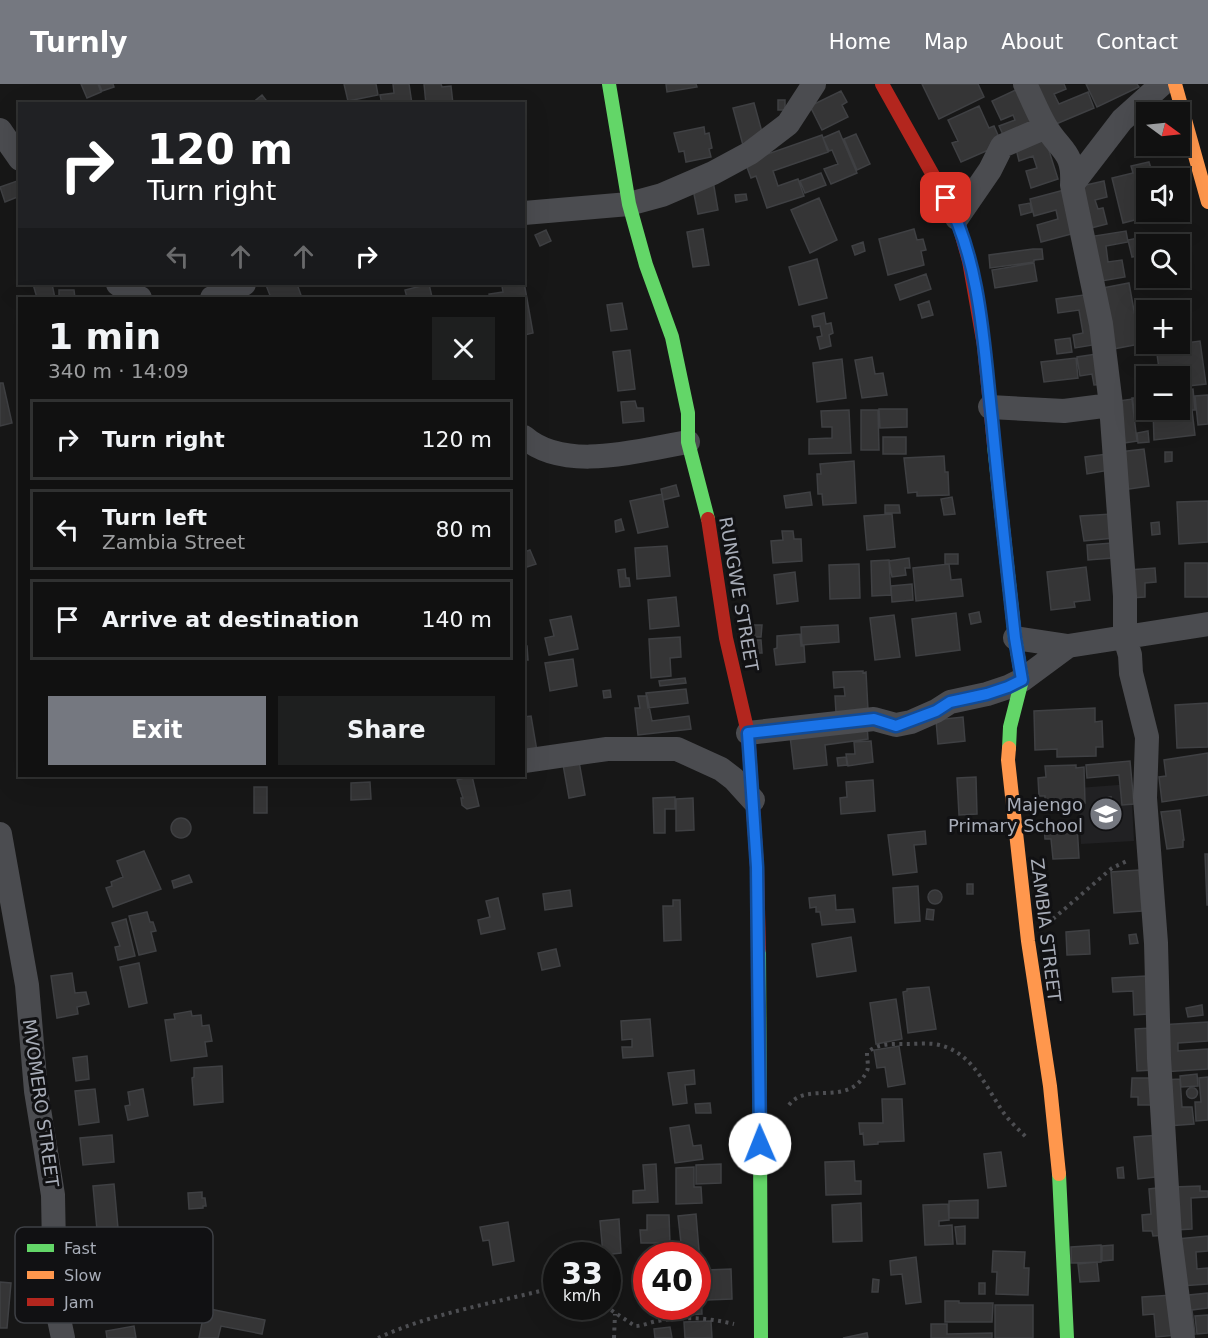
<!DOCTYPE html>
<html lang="en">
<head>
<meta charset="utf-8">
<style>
	:root { --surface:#111; --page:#1e1f1f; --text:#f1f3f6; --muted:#9c9d9f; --line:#303131; --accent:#757880 }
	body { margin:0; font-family:"DejaVu Sans",sans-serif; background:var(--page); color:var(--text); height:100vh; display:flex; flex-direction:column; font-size:22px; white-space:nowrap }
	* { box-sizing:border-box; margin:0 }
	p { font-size:20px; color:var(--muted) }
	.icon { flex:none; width:33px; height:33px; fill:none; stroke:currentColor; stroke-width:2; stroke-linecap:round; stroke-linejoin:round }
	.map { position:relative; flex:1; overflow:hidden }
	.panel { position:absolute; left:18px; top:213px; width:507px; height:480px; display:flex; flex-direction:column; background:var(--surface); border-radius:0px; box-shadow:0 6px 24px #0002,0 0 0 2px var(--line) }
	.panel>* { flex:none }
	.top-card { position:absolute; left:18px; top:18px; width:507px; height:183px; border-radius:0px; box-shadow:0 6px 24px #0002,0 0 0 2px var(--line); background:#202124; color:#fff; overflow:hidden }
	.needle { width:39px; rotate:105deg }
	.tools { position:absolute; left:1136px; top:18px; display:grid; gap:12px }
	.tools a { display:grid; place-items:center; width:54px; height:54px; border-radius:0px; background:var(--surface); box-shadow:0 6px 24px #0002,0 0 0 2px var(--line); font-size:30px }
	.speed { position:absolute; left:543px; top:1158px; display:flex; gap:12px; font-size:30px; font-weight:700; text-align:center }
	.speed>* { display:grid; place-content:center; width:78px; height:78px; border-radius:50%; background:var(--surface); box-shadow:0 6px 24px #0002,0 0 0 2px var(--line); line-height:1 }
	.speed small { font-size:15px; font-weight:400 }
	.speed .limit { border:9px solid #d22; background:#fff; color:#111 }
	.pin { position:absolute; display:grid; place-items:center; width:51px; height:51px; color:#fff; margin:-26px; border-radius:12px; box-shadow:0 3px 9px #0006 }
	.me { position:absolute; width:66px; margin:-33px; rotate:359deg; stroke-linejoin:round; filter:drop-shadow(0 0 4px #0008) }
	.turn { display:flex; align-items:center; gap:21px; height:126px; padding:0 30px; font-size:27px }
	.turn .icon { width:78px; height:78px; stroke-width:2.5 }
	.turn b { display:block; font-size:42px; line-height:51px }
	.lanes { display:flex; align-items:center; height:57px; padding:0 30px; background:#0003; justify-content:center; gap:30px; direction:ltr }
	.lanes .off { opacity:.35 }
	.round { display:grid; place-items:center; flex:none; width:63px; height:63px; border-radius:0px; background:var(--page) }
	.overview { display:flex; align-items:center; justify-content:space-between; height:102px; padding:0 30px }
	h1 { font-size:36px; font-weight:700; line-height:45px }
	.cta { display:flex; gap:12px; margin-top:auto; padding:12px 30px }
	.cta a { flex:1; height:69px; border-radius:0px; background:var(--accent); color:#fff; font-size:24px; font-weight:700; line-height:69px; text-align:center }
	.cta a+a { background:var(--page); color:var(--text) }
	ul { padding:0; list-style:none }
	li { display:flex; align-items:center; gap:18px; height:81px; margin:0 12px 9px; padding:0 18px; border:3px solid var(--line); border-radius:0px }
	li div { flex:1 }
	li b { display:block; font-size:22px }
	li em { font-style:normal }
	header { display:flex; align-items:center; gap:36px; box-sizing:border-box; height:84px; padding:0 30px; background:var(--accent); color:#fff }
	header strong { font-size:28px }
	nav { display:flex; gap:33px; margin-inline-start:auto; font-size:21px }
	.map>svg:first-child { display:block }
</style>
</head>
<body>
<header>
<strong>Turnly</strong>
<nav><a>Home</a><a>Map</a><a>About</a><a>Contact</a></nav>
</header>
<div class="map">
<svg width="1208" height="1254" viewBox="0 0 1208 1254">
	<rect width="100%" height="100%" fill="#171717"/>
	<path fill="#212123" d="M1131 700 1134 757 1081 760 1078 704Z"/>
	<path fill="#353536" stroke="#3f4043" stroke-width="1.5" d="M81 0H98L101 8 87 14Z
		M99 0H113L114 3 102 7Z
		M344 0H376L378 11 348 17Z
		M393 0H409L412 20H382L380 11 394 9Z
		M424 0H441L442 3 451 2 453 20H426Z
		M666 0H696L697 3 667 8Z
		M922 0H978L984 13 939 35Z
		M1031 0H1064L1066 5 1054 10 1059 20 1088 8 1094 24 1049 43Z
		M1086 0H1137L1139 3 1097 23Z
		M1022 3 1038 40 1005 55 999 42 1015 36 1013 31 1001 36 992 17Z
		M841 7 847 18 842 21 848 33 822 46 810 22Z
		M262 11 269 20H251Z
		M778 16H785V26H778Z
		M754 19 765 59 744 65 733 24Z
		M979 22 989 44 994 42 1002 60 961 78 952 59 958 57 948 36Z
		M704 43 705 50 709 49 712 64 709 65 711 73 686 78 684 67 679 68 674 49Z
		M839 47 857 89 831 100 824 85 838 80 832 66 829 67 823 54Z
		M856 50 870 80 857 86 844 55Z
		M822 51 828 68 773 87 778 102 798 95 804 112 767 124 756 92 751 94 745 78Z
		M1044 51 1058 95 1031 104 1026 87 1037 84 1033 72 1019 77 1015 61Z
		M1149 78 1154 94H1146V128H1162V129L1123 139 1112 94 1133 89 1131 82Z
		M821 89 826 101 805 109 800 97Z
		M712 91 718 126 698 130 691 95Z
		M20 96V112L5 118 0 103Z
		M1104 97 1107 113 1095 116 1098 125 1103 124 1107 140 1087 145 1077 103Z
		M1068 105 1079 148 1041 158 1037 141 1058 135 1056 126 1034 132 1030 115Z
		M746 110 747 116 736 118 735 111Z
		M819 114 837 156 810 169 791 126Z
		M1030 119 1032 128 1021 131 1019 121Z
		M703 145 709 181 693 183 687 148Z
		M914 145 917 156 923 155 926 166 921 167 924 181 888 191 879 155Z
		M546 146 551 157 540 162 535 151Z
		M1126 147 1128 158 1106 162 1108 178 1122 176 1125 193 1096 198 1088 153Z
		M1158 150 1160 160H1146V170L1132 173 1128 156Z
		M863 158 865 167 855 171 852 162Z
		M1033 165H1042L1043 175 1034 176V178L990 184 989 171Z
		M817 175 827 214 799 221 789 183Z
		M1034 179 1037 197 995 204 992 186Z
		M926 190 931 205 900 216 895 201Z
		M524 198 533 249 524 251V214H490L489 210 503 208 502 202Z
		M1129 199 1140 260 1108 266 1097 205Z
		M33 200H52L55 214H37Z
		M263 200H297L302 214H271L266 201 264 202Z
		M429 200 432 213 407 214 405 206Z
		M59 206H74L75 214H59Z
		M1091 210 1099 260 1075 264 1073 251 1083 249 1079 226 1058 229 1056 215Z
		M929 217 933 231 922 234 918 221Z
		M622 219 627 245 611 247 607 221Z
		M824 229 826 240 831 239 833 249 829 251 831 262 820 265 817 253 822 252 820 242 814 243 812 232Z
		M1070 254 1072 268 1057 270 1055 256Z
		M1200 257 1206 300 1179 303V292H1160L1156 263Z
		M630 266 635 305 618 307 613 268Z
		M1103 269 1108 300 1094 301 1092 290 1080 292 1077 273Z
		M872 273 875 290 883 289 887 311 862 314 855 276Z
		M1076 274 1078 294 1044 298 1041 278Z
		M842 275 846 314 817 318 813 279Z
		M0 299H3L12 339 0 342Z
		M1193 305 1195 326H1192L1195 351 1154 356 1153 326H1179V307Z
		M1208 311V340L1198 341 1195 312Z
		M1132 314H1142V325H1134Z
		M1132 315 1137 357 1118 360 1113 318Z
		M635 317 637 324H643L644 337 623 339 621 318Z
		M879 325H907V343L880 344Z
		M849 326 851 369 809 370V355L832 354V343H822L821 327Z
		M861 326H878L879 366H861Z
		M1148 347 1149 358 1138 359 1137 349Z
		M883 353H906V370H883Z
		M1144 365 1149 402 1123 406 1119 368Z
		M1165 368H1172V377L1165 378Z
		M1107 370 1110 386 1087 390 1085 373Z
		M944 372 945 388H948L949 411 917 412V408L908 409 904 374Z
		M854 377 856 419 823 421 822 410H818L817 390H821L820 380Z
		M676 401 679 412 663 416 661 405Z
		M810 408 812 421 786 424 784 412Z
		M662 410 668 443 638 449 630 417Z
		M952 413 955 430 944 431 941 415Z
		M1208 417V458L1179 460 1177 418Z
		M885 421H899L900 429H885Z
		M892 430 895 463 867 466 864 432Z
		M1112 430 1114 454 1084 457 1080 432Z
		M621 435 624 446 616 448 615 437Z
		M1159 438 1160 450 1152 451 1151 439Z
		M782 447H793L794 455H801L802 477 773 479 771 457 783 456Z
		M1112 459 1113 474 1088 476 1087 461Z
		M667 462 670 492 637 495 635 464Z
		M530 466 536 480 524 484V468Z
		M945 470H958V480H945Z
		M909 474 910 484H905L906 491 892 493 889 477Z
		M889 476 891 511 872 512 871 477Z
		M1185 479H1208V513H1185Z
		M859 480 860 514 830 515 829 481Z
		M949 480 951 496 961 495 963 512 916 517 913 484Z
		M1086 483 1090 516 1074 518 1075 523 1051 526 1047 488Z
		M1155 484 1156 498 1145 499V513L1130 514 1128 486Z
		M625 485 626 494H629L630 502 620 503 618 486Z
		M795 488 798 517 777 520 774 491Z
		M912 500 913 516 892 518 891 502Z
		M676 513 679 542 650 545 648 516Z
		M979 528 981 538 971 540 969 530Z
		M956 529 960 566 916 572 912 535Z
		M894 531 900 573 875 576 870 534Z
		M571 532 578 565 549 571 545 554 554 552 550 536Z
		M754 541H762L761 553H753Z
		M838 541 839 558 802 561 801 543Z
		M800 550 801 562H804L805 578 776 581 774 565 777 564V552Z
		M680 553 681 573 670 574 671 592 651 594 649 555Z
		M752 556H761L762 569H752Z
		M524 562H527L528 576H524Z
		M573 575 577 602 550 607 545 579Z
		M863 587V589L866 588 868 626 836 629 835 612H845L844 603 834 604 833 588Z
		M685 594 686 599 660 602 659 597Z
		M686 605 688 619 648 624 646 609Z
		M610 606 611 613 604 614 603 607Z
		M638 612H647L652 637 689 632 691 645 638 651 635 624H640Z
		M1208 619V663L1177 664 1175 621Z
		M1095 624V638L1102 637 1103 663H1096V672L1057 673V665L1035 666 1034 627Z
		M531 632 537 667 524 669V633Z
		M963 633 965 657 938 660 936 636Z
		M867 641 868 655 825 661 827 681 794 685 790 652Z
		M871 657 873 678 848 682 846 670H855L854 658Z
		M1208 669V711L1162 718 1159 693 1166 692 1164 676Z
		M578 672 585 711 569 714 562 675Z
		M846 673 847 681 838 682 837 674Z
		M1130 677 1134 720 1122 721 1119 691 1087 694 1086 681Z
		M1076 681V684L1084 683 1085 719 1045 721V712H1039L1038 694 1046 693 1045 682Z
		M472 692 479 722 467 725 462 721 461 714H463L457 696Z
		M976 693 977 730 959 731 957 694Z
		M873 696 875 727 841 730 840 714 847 713 846 698Z
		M370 698 371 715 351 716V699Z
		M254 703H267V729H254Z
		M675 713V725H665V749H654L653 714Z
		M1111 713 1112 722 1102 724 1101 715Z
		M693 714 694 746 676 747V715Z
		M1180 726 1184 756H1183V763L1167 765 1161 728Z
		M171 744a10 10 0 1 1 20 0a10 10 0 1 1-20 0Z
		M1077 740 1079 774 1053 775 1051 755H1045L1044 742Z
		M925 747 926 760 914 761 917 788 893 791 888 751Z
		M144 767 161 805 113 823 106 804 112 802 111 798 123 793 117 777Z
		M1205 770H1208V821H1207Z
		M1139 786 1142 827 1114 829 1111 788Z
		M189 791 192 798 174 804 172 797Z
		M967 800H973V810H967Z
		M918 802 920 837 895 839 893 804Z
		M570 806 572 822 545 826 543 810Z
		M928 813a7 7 0 1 1 14 0a7 7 0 1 1-14 0Z
		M835 811 836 826 853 825 855 838 822 841 820 828H816V823L810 824 809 814Z
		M498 814 505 845 481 850 478 836 490 833 486 817Z
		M673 816H680L681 856 664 857 663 822H673Z
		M927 825 934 826 933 836 926 835Z
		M147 828 150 838H153L156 847 151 848 156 867 139 871 129 832Z
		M126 835 135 872 118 876 115 863 120 862 112 839Z
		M1089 846 1090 870 1067 871 1066 848Z
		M1136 850 1138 859 1130 860 1129 851Z
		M851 853 856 887 817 893 812 860Z
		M556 865 560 882 542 886 538 869Z
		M139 879 147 919 129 923 120 883Z
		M72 889 75 909 86 908 89 920 77 923 78 930 57 934 51 892Z
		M1146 892 1148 930 1134 931 1133 907 1113 908 1112 894Z
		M929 903 936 945 908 949 903 908 907 907V905Z
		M896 915 902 955 876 960 870 919Z
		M1202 921 1203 931 1188 933 1186 924Z
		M191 927 192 932 201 931 202 942 209 941 212 957 205 958 207 972 171 977 165 936 175 935 174 930Z
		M650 935 653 972 623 974 622 963H632V955L622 956 621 937Z
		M1208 938V957L1178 959V967L1208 965V985L1162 988 1159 941Z
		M1152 944 1153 986 1137 987 1135 945Z
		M899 962 905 1000 888 1003 885 983 877 984 874 966Z
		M87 972 89 995 76 997 73 974Z
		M222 982 223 1018 194 1021 192 994 194 993V984Z
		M694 986 695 1000 685 1001 687 1019 673 1021 668 989Z
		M1197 990 1198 1002 1181 1003 1180 992Z
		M1208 993V1036L1196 1037 1195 1018H1201L1199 994Z
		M1132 994H1158L1157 1021H1138V1013H1131Z
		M1180 995 1182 1023H1192L1194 1040 1167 1042 1163 996Z
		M1186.5 1009a5.5 5.5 0 1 1 11 0a5.5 5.5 0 1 1-11 0Z
		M95 1005 99 1038 79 1041 75 1007Z
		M143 1005 148 1032 128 1036 125 1022 130 1021 128 1008Z
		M882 1015H902L904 1057 878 1058V1060L864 1061 863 1049 860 1050 859 1039H883Z
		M710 1019 711 1029H696L695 1020Z
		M689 1041 693 1062 701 1061 703 1075 675 1079 670 1044Z
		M112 1051 114 1078 83 1081 80 1054Z
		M1160 1051 1164 1092 1138 1095 1134 1053Z
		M1001 1068 1006 1102 988 1104 984 1070Z
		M854 1077 855 1097H861V1110L826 1111 825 1078Z
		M656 1080 658 1118 633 1119V1107L645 1106 643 1081Z
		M721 1080V1099L696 1100V1081Z
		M694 1083V1103H701L702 1119 676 1120V1084Z
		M1123 1083 1124 1094H1118L1117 1084Z
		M114 1100 118 1144 97 1146 93 1102Z
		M1200 1102V1107H1208V1113L1191 1114 1192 1145 1175 1146 1173 1103Z
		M1165 1103 1169 1151 1153 1152 1152 1147H1143L1142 1131 1151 1130 1149 1105Z
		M202 1108V1114H205L206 1122H203V1124L189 1125 188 1109Z
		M978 1116V1134H949V1117Z
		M861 1119 862 1157 833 1158 832 1121Z
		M948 1120 949 1136 939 1137V1142L952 1141 953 1160 925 1161 923 1121Z
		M696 1130 699 1166 682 1168 678 1132Z
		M647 1131H669L670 1159H641L640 1146H647Z
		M619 1135 621 1169 603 1171 600 1137Z
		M508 1138 514 1177 493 1181 489 1156 483 1157 480 1143Z
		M965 1142V1160H957L955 1143Z
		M1208 1152V1167L1196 1168 1197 1185 1208 1184V1200L1181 1202 1177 1155Z
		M1101 1161V1178L1071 1179V1163Z
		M1113 1161V1176L1102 1177V1162Z
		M993 1167 1025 1168 1024 1184H1029L1028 1211 996 1210 997 1188H992Z
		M916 1173 921 1218 906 1220 902 1190 891 1191 890 1177Z
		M1097 1178 1099 1197 1080 1198 1078 1180Z
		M731 1185 732 1215 707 1216 706 1186Z
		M700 1191 702 1230 684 1231V1222H698V1192Z
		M873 1195 879 1196 878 1208H872Z
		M0 1198 11 1199 7 1244H0Z
		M979 1199H985V1210H979Z
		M1208 1209V1224L1192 1226 1195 1250 1183 1251 1179 1212Z
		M1173 1211 1177 1251 1156 1253 1154 1230 1143 1231 1142 1213Z
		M945 1217H959V1219H993L992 1238H945Z
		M995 1221H1033V1254H995Z
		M205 1224 265 1236 262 1250 221 1242 218 1254H199Z
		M1208 1231V1249L1197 1250 1195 1232Z
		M711 1237 712 1254H685L684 1238Z
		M931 1240H947V1250L992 1249V1254H931Z
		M134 1242 136 1254H107L106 1247Z
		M670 1243 672 1254H655L654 1245Z
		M867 1249 868 1254H843Z"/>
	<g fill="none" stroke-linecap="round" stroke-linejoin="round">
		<path stroke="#4d4e52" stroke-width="4" stroke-dasharray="3 4.5" stroke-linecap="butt" d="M1053 835 1112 784 1127 777
			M789 1021C808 996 848 1025 867 987 869 983 867 975 867 969 877 959 892 960 906 960 915 960 925 959 934 960 970 965 984 999 1001 1025 1008 1036 1017 1044 1026 1053
			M605 1222 635 1242C643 1242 650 1238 658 1237 684 1232 709 1234 734 1240
			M378 1254C430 1230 489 1220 544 1206L556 1207
			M614 1254 615 1230"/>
		<path stroke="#4b4c50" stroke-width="24" d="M1025 0C1032 14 1038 30 1046 43 1061 68 1074 67 1072 101L1101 240 1111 321 1125 512V554L1130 571 1131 589 1147 653 1145 714 1156 859 1159 974 1170 1153 1183 1254
			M0 46 20 75
			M1072 101 1122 36 1162 0
			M524 129 629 120 662 111 713 89 750 69 788 40 814 0
			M957 134 990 86 1002 62 1046 43
			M118 200 134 212 140 214
			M212 214 233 207 244 200
			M990 323 1064 327 1111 321
			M524 353C565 389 640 366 688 358
			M1015 554 1068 562 1208 540
			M748 649 874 635 896 641 911 638 936 627 950 618 987 610 1008 603 1022 596 1068 562
			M524 677 607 665H677L721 685 734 695 753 716
			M0 750 27 901 36 1007 53 1111 55 1216 63 1254"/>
		<path stroke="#63d668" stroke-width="14" d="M609 0 629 120 646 181 672 253 688 329V358L708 435
			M994 361 1015 554 1022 596 1010 643 1009 664
			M759 865 761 1254
			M1059 1090 1067 1254"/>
		<path stroke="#ff974d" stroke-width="14" d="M1175 0 1208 118
			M1009 664 1008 676 1028 857 1050 1002 1059 1090"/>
		<path stroke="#b3261e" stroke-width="14" d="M882 0 957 134 969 177 984 262 994 361
			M708 435 726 554 748 649 757 783 759 865"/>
	</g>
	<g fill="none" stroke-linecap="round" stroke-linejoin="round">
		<defs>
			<path id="route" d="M760 1060 757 783 748 649 874 635 896 642 936 627 950 618 987 610 1008 603 1022 596 1015 554C1007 482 999 409 992 336 984 265 981 178 946 114"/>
		</defs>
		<use href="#route" stroke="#114b97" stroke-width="15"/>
		<use href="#route" stroke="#1a73e8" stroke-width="10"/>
	</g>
	<defs>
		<symbol id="school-disc" viewBox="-11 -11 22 22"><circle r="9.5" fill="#757880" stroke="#111113"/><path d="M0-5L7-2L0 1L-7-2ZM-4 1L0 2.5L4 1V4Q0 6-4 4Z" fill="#fff"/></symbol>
	</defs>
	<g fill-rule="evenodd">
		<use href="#school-disc" x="1087" y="711" width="38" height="38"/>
	</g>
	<g text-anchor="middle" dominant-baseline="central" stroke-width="6" stroke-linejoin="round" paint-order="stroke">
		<g font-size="18" fill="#a8adb8" stroke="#111113">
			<text transform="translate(739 510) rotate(80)">RUNGWE STREET</text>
			<text transform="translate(1046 846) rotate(83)">ZAMBIA STREET</text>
			<text transform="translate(41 1019) rotate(82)">MVOMERO STREET</text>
		</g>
		<g font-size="18" fill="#a8adb8" stroke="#111113" text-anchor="end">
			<text x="1083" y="720">Majengo<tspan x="1083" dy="21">Primary School</tspan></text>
		</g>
	</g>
	<rect x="15" y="1143" width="198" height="96" rx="9" fill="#111113" stroke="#3e4045" stroke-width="1.5"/>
	<rect x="27" y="1160" width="27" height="8" fill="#63d668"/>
	<rect x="27" y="1187" width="27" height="8" fill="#ff974d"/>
	<rect x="27" y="1214" width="27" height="8" fill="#b3261e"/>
	<g font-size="16" fill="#a8adb8">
		<text x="64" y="1170">Fast</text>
		<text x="64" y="1197">Slow</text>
		<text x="64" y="1224">Jam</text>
	</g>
</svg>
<div class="tools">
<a><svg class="needle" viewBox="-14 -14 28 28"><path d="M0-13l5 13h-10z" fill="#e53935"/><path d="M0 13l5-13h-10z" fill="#9c9d9f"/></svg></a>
<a><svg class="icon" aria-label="sound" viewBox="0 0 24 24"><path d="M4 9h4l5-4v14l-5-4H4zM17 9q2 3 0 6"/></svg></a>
<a><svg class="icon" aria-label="search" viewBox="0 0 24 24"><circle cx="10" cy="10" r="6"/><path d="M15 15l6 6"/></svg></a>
<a>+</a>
<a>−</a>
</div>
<div class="speed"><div>33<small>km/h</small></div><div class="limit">40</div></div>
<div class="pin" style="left:946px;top:114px;background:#d93025"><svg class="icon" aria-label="arrive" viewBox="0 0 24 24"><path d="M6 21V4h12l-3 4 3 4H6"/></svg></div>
<svg class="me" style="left:760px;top:1060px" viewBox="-20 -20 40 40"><circle r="19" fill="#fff"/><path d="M0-13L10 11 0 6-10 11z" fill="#1a73e8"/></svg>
<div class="top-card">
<div class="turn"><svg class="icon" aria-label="right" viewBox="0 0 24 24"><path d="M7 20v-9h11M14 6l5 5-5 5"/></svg><div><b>120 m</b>Turn right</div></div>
<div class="lanes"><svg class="icon off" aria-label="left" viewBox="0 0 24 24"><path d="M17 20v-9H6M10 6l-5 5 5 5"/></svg><svg class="icon off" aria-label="ahead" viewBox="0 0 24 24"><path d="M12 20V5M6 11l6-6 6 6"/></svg><svg class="icon off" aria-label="ahead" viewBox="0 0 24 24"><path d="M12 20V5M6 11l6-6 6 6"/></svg><svg class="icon" aria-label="right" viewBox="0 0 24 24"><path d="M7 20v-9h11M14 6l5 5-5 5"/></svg></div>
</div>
<section class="panel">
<div class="overview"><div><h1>1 min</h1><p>340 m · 14:09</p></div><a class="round"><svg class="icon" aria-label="close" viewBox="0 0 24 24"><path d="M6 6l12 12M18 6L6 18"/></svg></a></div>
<ul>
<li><svg class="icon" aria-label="right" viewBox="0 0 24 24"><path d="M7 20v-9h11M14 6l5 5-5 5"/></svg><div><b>Turn right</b></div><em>120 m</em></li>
<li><svg class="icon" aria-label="left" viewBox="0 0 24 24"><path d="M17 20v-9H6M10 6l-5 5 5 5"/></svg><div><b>Turn left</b><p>Zambia Street</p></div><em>80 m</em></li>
<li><svg class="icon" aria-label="arrive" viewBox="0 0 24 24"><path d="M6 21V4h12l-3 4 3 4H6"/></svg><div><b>Arrive at destination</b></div><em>140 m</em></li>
</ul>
<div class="cta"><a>Exit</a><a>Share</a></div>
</section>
</div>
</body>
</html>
